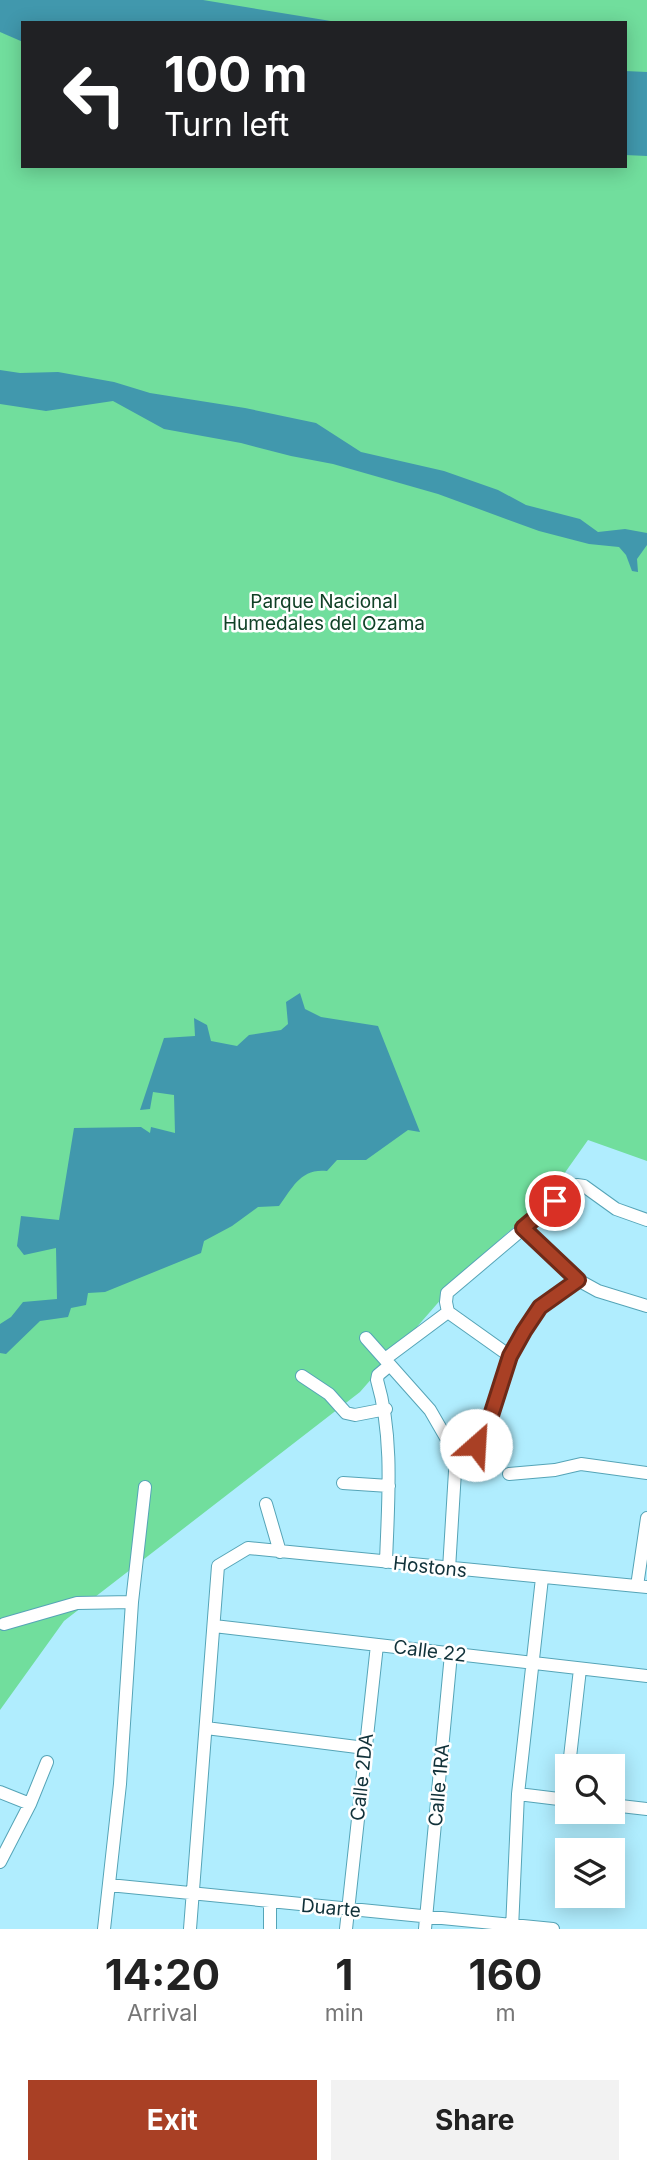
<!DOCTYPE html>
<html lang="en">
<head>
<meta charset="utf-8">
<style>
	:root { --surface:#fff; --page:#f2f2f2; --text:#222; --muted:#767676; --accent:#a94025 }
	body { margin:0; font-family:Inter,sans-serif; background:var(--page); color:var(--text); height:100vh; display:flex; flex-direction:column; font-size:26px; white-space:nowrap }
	* { box-sizing:border-box; margin:0 }
	p { font-size:23px; color:var(--muted) }
	.icon { flex:none; width:38px; height:38px; fill:none; stroke:currentColor; stroke-width:2; stroke-linecap:round; stroke-linejoin:round }
	.map { position:relative; height:1929px; overflow:hidden }
	.details { display:flex; flex-direction:column; background:var(--surface); flex:1 }
	.details>* { flex:none }
	.guide { position:absolute; left:21px; top:21px; width:606px; height:147px; border-radius:0px; box-shadow:0 4px 18px #0003; background:#202124; color:#fff; overflow:hidden }
	.buttons { position:absolute; left:555px; top:1754px; display:grid; gap:14px }
	.buttons a { display:grid; place-items:center; width:70px; height:70px; border-radius:0px; background:var(--surface); box-shadow:0 4px 18px #0003; font-size:35px }
	.pin { position:absolute; display:grid; place-items:center; width:60px; height:60px; color:#fff; margin:-30px; border:4px solid #fff; border-radius:50%; box-shadow:0 2px 7px #0007 }
	.me { position:absolute; width:77px; margin:-38px; rotate:26deg; stroke-linejoin:round; filter:drop-shadow(0 0 5px #0008) }
	.turn { display:flex; align-items:center; gap:24px; height:147px; padding:0 28px; font-size:32px }
	.turn .icon { width:91px; height:91px; stroke-width:2.5 }
	.turn b { display:block; font-size:49px; line-height:60px }
	.eta { display:flex; justify-content:space-evenly; align-items:center; height:119px; text-align:center }
	.eta b { font-size:42px; font-weight:700; line-height:49px }
	.primary-button { display:flex; gap:14px; margin-top:auto; padding:14px 28px }
	.primary-button a { flex:1; height:80px; border-radius:0px; background:var(--accent); color:#fff; font-size:28px; font-weight:700; line-height:80px; text-align:center }
	.primary-button a+a { background:var(--page); color:var(--text) }
	.map>svg:first-child { display:block }
</style>
</head>
<body>
<div class="map">
<svg width="647" height="1929" viewBox="0 0 647 1929">
	<rect width="100%" height="100%" fill="#b0edfe"/>
	<path fill="#71de9d" fill-rule="evenodd" d="M0 0H647V1161L588 1140 547 1198 471 1265 360 1392 64 1621 0 1710ZM23 23H625V166H23Z"/>
	<path fill="#4198ad" d="M0 0H203L343 23H23V42L0 32Z
		M625 71 647 72V156L625 155Z
		M0 370 20 373 58 372 114 382 150 393 245 408 316 423 361 452 444 471 498 490 526 505 580 519 598 532 625 529 647 533V545L637 559 638 572 632 571 626 555 619 547 589 544 539 531 438 494 333 464 291 456 241 443 164 429 113 401 46 411 0 404Z
		M300 993 305 1009 321 1017 378 1026 420 1132 408 1130 366 1160H337L327 1171C301 1168 293 1187 279 1206L258 1207 232 1226 204 1241 201 1253 105 1292 88 1293 86 1305 71 1308 68 1317 40 1321 6 1354 0 1353V1324L11 1317 23 1302 57 1299 56 1248 24 1255 17 1246 21 1216 59 1220 74 1128 141 1127 150 1133 151 1127 175 1133 174 1095 153 1092 150 1109 140 1110 164 1038 195 1036 194 1018 207 1025 211 1041 237 1046 249 1035 281 1030 288 1024 286 1002Z"/>
	<g fill="none" stroke-linecap="round" stroke-linejoin="round">
		<defs>
			<path id="street" d="M524 1228 578 1280
				M448 1312 446 1302 447 1293 571 1188 577 1185 584 1186 616 1209 647 1220
				M448 1312 510 1356
				M366 1338 430 1410 456 1455 449 1569
				M385 1359 448 1312
				M302 1376 329 1394 346 1413 355 1415 386 1409
				M456 1455 476 1445 482 1439 510 1356 524 1331 540 1307 578 1280 598 1291 647 1306
				M509 1474 555 1470 581 1464 647 1473
				M343 1483 389 1486
				M266 1504 280 1552
				M386 1562C388 1502 394 1438 377 1380L378 1375 390 1365
				M637 1586 647 1518
				M4 1624 77 1603 132 1602
				M214 1626 647 1676
				M206 1728 365 1748
				M569 1766 580 1669
				M0 1792 30 1804
				M518 1794 567 1800
				M612 1805 647 1809
				M0 1862 30 1804 47 1762
				M109 1885 553 1929
				M270 1902V1929
				M104 1929 120 1784 132 1602 145 1487
				M190 1929 218 1566 248 1548 647 1587
				M346 1929 377 1645
				M425 1929 451 1654
				M512 1929 518 1794 542 1578"/>
		</defs>
		<use href="#street" stroke="#55a4b7" stroke-width="14"/>
		<use href="#street" stroke="#fff" stroke-width="12"/>
	</g>
	<g fill="none" stroke-linecap="round" stroke-linejoin="round">
		<defs>
			<path id="route" d="M476 1445 487 1428 510 1356 524 1331 540 1307 578 1280 523 1228 555 1201"/>
		</defs>
		<use href="#route" stroke="#6e2a18" stroke-width="18"/>
		<use href="#route" stroke="#a94025" stroke-width="12"/>
	</g>
	<g text-anchor="middle" dominant-baseline="central" stroke-width="5" stroke-linejoin="round" paint-order="stroke">
		<g font-size="19" fill="#104127" stroke="#fff">
			<text x="324" y="601">Parque Nacional<tspan x="324" dy="22">Humedales del Ozama</tspan></text>
		</g>
		<g font-size="19" fill="#103139" stroke="#fff">
			<text transform="translate(430 1567) rotate(6)">Hostons</text>
			<text transform="translate(430 1651) rotate(7)">Calle 22</text>
			<text transform="translate(362 1777) rotate(-84)">Calle 2DA</text>
			<text transform="translate(439 1785) rotate(-85)">Calle 1RA</text>
			<text transform="translate(331 1908) rotate(5)">Duarte</text>
		</g>
	</g>
</svg>
<div class="buttons">
<a><svg class="icon" aria-label="search" viewBox="0 0 24 24"><circle cx="10" cy="10" r="6"/><path d="M15 15l6 6"/></svg></a>
<a><svg class="icon" aria-label="layers" viewBox="0 0 24 24"><path d="M12 4l9 5-9 5-9-5zM3 14l9 5 9-5"/></svg></a>
</div>
<div class="pin" style="left:555px;top:1201px;background:#d93025"><svg class="icon" aria-label="arrive" viewBox="0 0 24 24"><path d="M6 21V4h12l-3 4 3 4H6"/></svg></div>
<svg class="me" style="left:476px;top:1445px" viewBox="-20 -20 40 40"><circle r="19" fill="#fff"/><path d="M0-13L10 11 0 6-10 11z" fill="#a94025"/></svg>
<div class="guide">
<div class="turn"><svg class="icon" aria-label="left" viewBox="0 0 24 24"><path d="M17 20v-9H6M10 6l-5 5 5 5"/></svg><div><b>100 m</b>Turn left</div></div>
</div>
</div>
<section class="details">
<div class="eta">
<div><b>14:20</b><p>Arrival</p></div>
<div><b>1</b><p>min</p></div>
<div><b>160</b><p>m</p></div>
</div>
<div class="primary-button"><a>Exit</a><a>Share</a></div>
</section>
</body>
</html>
